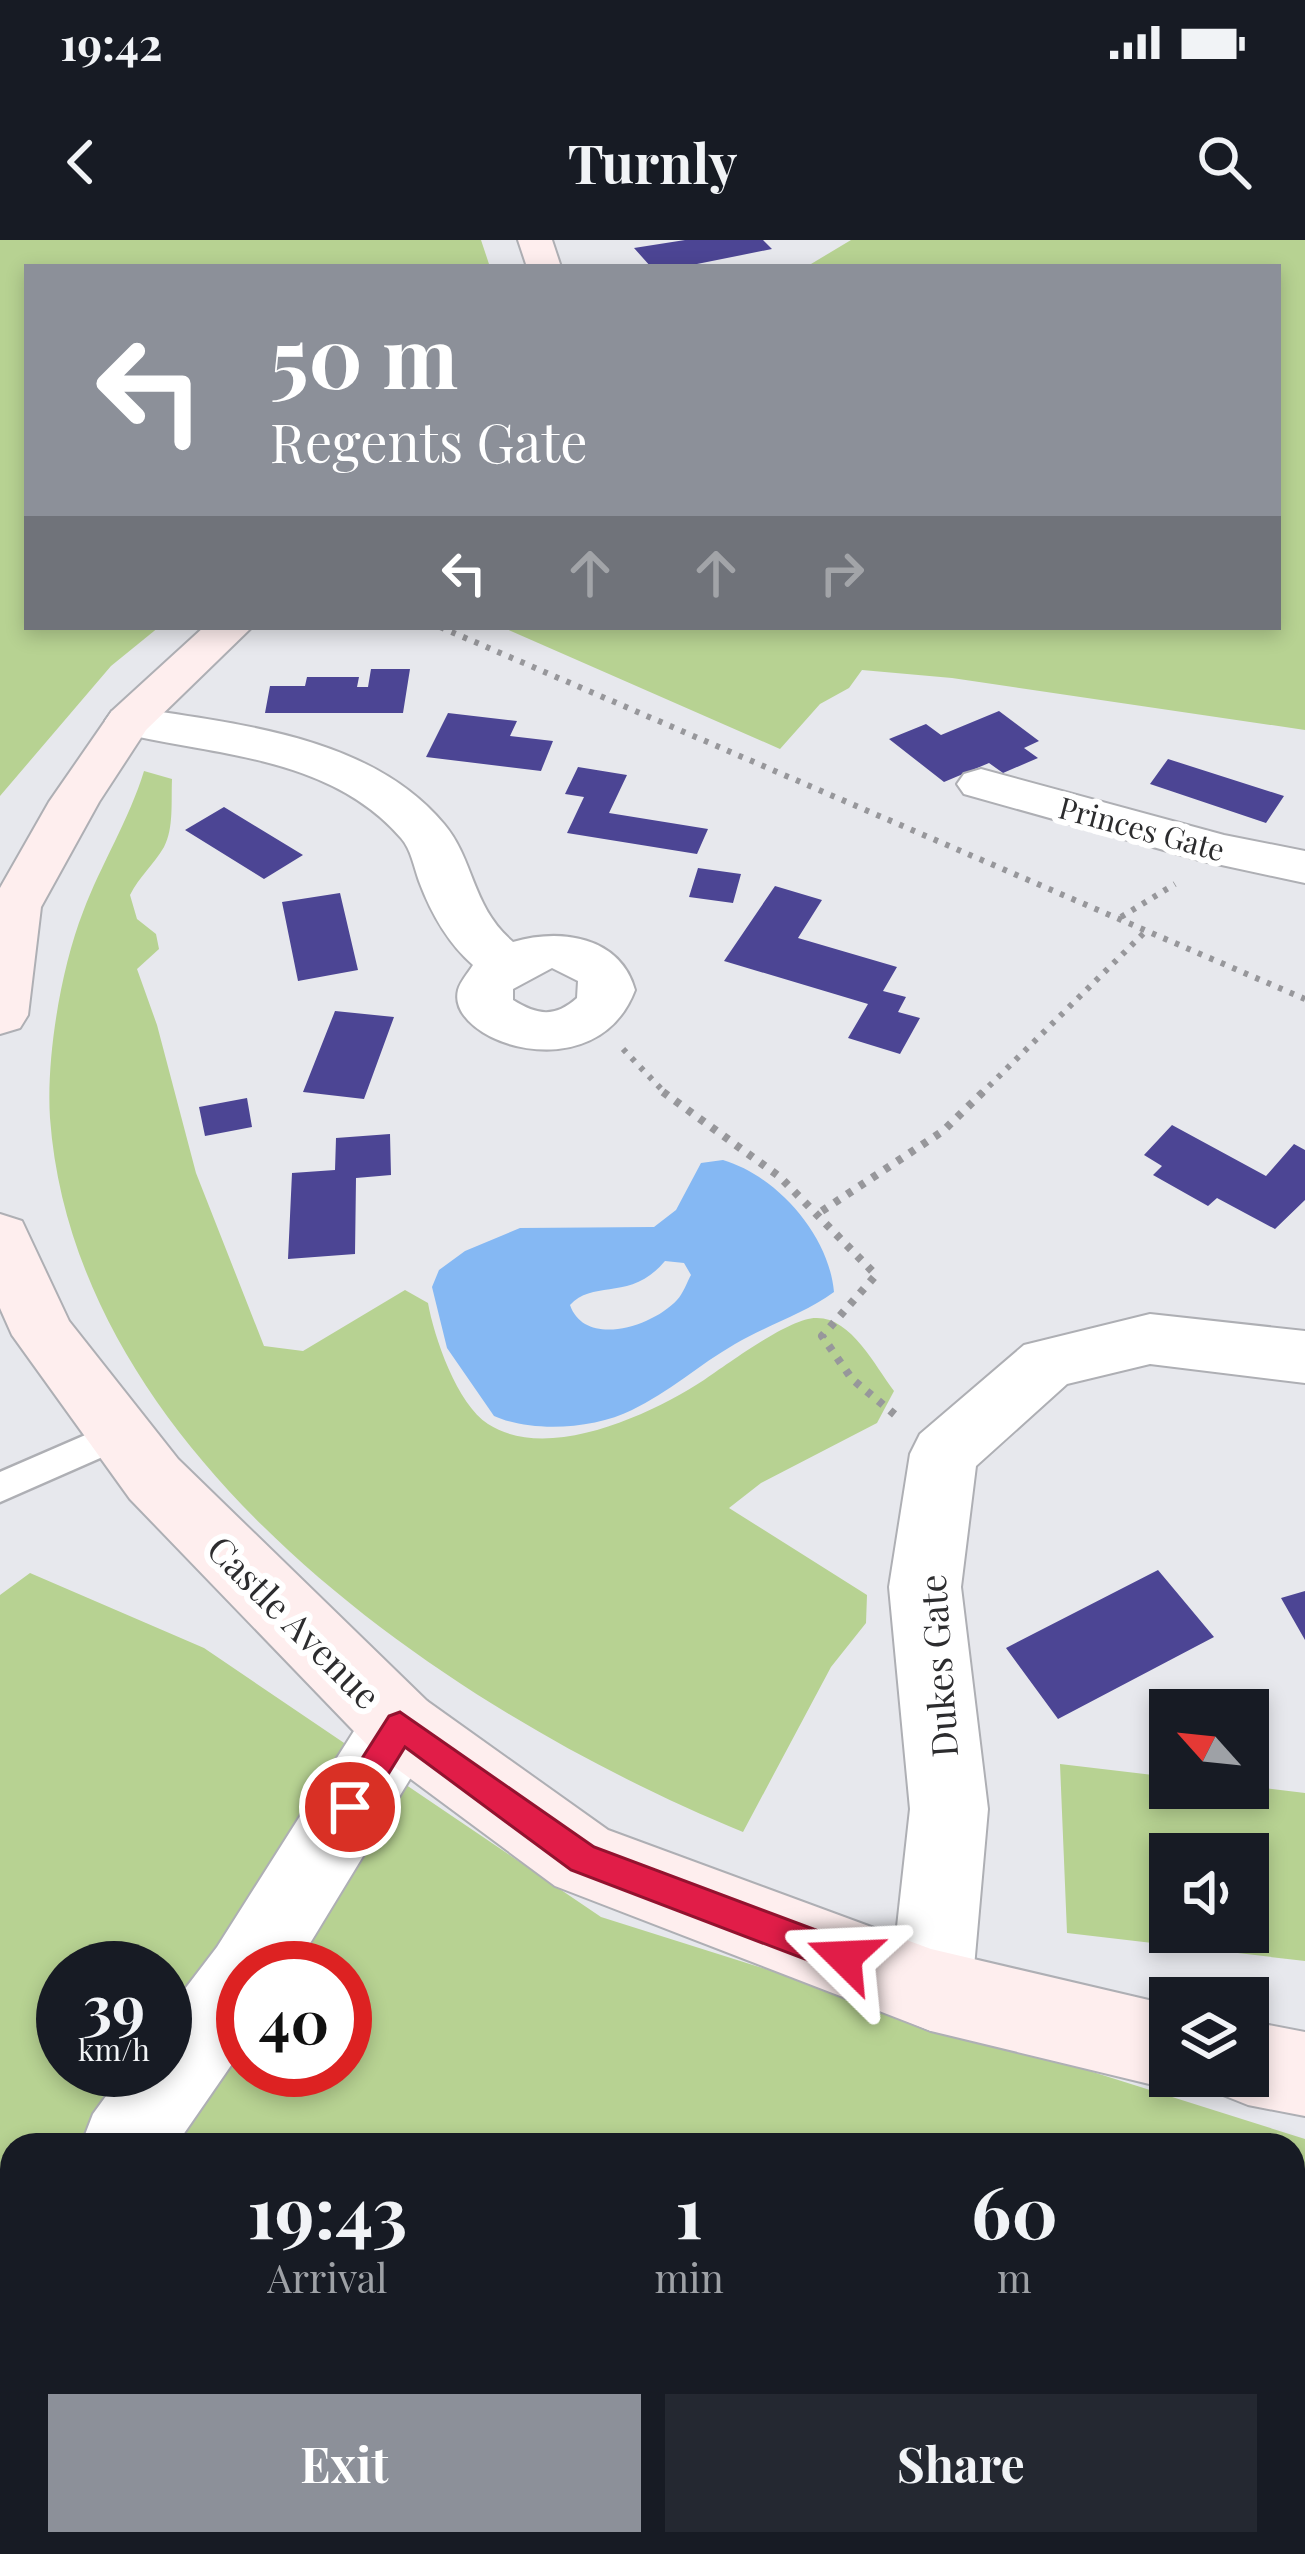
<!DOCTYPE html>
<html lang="en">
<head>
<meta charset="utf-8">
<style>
	:root { --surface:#171b24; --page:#242831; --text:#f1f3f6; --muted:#9ea1a6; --accent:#8c9099 }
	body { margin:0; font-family:"Playfair Display",serif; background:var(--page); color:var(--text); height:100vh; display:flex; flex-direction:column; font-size:45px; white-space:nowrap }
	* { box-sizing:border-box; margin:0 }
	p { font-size:39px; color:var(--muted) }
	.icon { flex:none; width:66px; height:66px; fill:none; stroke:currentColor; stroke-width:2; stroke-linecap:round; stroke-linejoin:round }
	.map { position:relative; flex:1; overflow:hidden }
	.drawer { position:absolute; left:0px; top:1893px; width:1305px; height:423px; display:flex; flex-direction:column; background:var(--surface); border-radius:36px 36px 0 0; box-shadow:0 6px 18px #0003 }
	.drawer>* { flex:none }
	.guide { position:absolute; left:24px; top:24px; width:1257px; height:366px; border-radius:0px; box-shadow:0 6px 18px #0003; background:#8c9099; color:#fff; overflow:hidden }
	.needle { width:78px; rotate:297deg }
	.buttons { position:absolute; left:1149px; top:1449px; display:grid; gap:24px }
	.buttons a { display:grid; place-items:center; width:120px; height:120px; border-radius:0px; background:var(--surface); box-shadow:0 6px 18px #0003; font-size:60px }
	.speed { position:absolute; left:36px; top:1701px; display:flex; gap:24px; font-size:60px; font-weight:700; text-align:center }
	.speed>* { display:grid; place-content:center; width:156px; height:156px; border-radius:50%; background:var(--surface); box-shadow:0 6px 18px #0003; line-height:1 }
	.speed small { font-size:30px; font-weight:400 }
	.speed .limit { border:18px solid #d22; background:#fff; color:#111 }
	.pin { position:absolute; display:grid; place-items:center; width:102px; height:102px; color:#fff; margin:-51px; border:6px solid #fff; border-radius:50%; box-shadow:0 3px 12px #0007 }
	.me { position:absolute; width:132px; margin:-66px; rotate:291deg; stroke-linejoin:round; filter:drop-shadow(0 0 9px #0008) }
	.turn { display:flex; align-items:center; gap:42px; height:252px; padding:0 48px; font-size:54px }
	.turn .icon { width:156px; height:156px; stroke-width:2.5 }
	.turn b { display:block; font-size:84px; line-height:102px }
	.lanes { display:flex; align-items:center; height:114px; padding:0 48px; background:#0003; justify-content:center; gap:60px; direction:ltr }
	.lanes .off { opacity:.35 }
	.eta { display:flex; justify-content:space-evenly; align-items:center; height:204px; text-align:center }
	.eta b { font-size:72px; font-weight:700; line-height:84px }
	.primary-button { display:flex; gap:24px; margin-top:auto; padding:24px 48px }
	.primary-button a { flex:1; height:138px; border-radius:0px; background:var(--accent); color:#fff; font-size:48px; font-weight:700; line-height:138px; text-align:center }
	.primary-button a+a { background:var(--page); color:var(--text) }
	.status { display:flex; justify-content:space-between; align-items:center; height:84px; padding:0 60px; background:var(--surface); direction:ltr }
	.status svg { height:33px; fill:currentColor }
	header { display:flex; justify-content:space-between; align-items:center; height:156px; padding:0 48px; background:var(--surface); font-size:54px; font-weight:700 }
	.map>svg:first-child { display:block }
</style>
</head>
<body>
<div class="status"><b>19:42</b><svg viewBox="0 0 49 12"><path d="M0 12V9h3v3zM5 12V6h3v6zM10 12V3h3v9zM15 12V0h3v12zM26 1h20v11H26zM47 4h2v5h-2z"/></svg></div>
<header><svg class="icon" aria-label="back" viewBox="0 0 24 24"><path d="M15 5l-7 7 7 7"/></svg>Turnly<svg class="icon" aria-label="search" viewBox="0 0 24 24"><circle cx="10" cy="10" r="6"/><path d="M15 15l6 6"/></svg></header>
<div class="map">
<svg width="1305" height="2314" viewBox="0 0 1305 2314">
	<rect width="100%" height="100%" fill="#e7e8ed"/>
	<path fill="#b7d292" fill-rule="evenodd" d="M0 0H481L490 27H27V387H159L111 426 0 556Z
		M851 0H1305V490L952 438 862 430 849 448 820 464 780 509 502 387H1278V27H806Z
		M144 531 172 539C171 561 174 588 164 607 154 624 139 637 130 655L137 679 156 694 159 709 137 729 157 785 196 933 264 1106 303 1111 405 1050 428 1063C434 1097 457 1164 488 1184 548 1223 652 1174 704 1140 728 1124 789 1078 816 1078 851 1077 875 1126 894 1151L877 1183 761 1243 729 1268 867 1355 866 1383 831 1427 743 1592C455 1474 75 1220 50 878 46 818 61 728 83 672 101 624 129 580 144 531Z
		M30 1333 204 1408 601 1677 1305 1899V2007L1293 2006V1905H12V2304H353L347 2314H0V1355ZM63 1728H165V1830H63ZM243 1728H345V1830H243Z
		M1060 1524 1170 1537V1548L1248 1546 1305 1553V1721L1067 1693ZM1170 1614H1248V1692H1170Z"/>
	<path fill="#85b8f3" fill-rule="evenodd" d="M723 920C777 936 829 995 834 1052 804 1074 767 1085 735 1104 700 1124 668 1153 632 1170 594 1189 532 1193 494 1176L447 1108 432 1047 439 1030 465 1011 520 988 654 987 676 970 701 923ZM665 1021 684 1023 691 1035C687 1042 683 1054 677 1060 652 1087 585 1108 570 1065 594 1039 631 1062 665 1021Z"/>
	<path fill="#4c4594" d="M685 0H763L772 9 682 27H651L634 8Z
		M371 429H410L403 473H265L270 446H305L307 437H359L357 447H368Z
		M999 471 1039 501 1024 508 1038 518 1003 533 989 523 944 542 889 499 926 484 941 495Z
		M448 473 517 481 510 496 553 501 541 531 426 517Z
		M1168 519 1284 556 1266 583 1150 544Z
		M578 527 627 535 609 573 708 589 697 614 567 593 584 557 565 554Z
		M224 567 303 615 264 639 185 590Z
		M698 628 741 634 733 663 689 657Z
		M775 646 822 660 798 698 897 727 883 751 906 757 898 772 920 778 900 814 848 798 868 764 724 721Z
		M340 653 358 730 298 741 282 662Z
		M335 771 394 777 364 859 303 852Z
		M247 858 252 887 205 896 199 867Z
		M1172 885 1266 936 1294 904 1305 910V960L1275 989 1217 958 1208 966 1153 935 1162 926 1144 915Z
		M390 894 391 935 356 938 355 1014 288 1019 292 933 335 930 336 898Z
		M1158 1330 1214 1397 1058 1479 1006 1408Z
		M1305 1351V1400L1281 1358Z
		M1293 2080 1305 2084V2314H1241V2304H1293Z
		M521 2304H567L562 2314H535Z"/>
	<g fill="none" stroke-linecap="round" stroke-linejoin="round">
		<defs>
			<path id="lane" d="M120 1180 132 1184 137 1194 132 1204 0 1262V1232Z
				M995 2304H1045L1044 2314H994Z"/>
			<path id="street" d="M129 467C235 484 370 495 444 584 475 621 471 666 513 702 560 688 620 696 635 750 596 853 445 802 458 750 460 742 468 733 473 725 447 702 431 673 419 641 414 627 411 609 401 598 328 514 212 516 112 491L105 481 112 471ZM552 728 578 741 577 758C555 778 537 775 513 760V749Z
				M981 529 1224 595 1305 611V643L1203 621 964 554 957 544 964 534Z
				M1150 1074 1305 1091V1143L1150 1124 1067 1144 976 1226 961 1347 988 1569 972 1750 960 1779 931 1791 902 1779 890 1750 910 1569 889 1347 910 1214 920 1194 1024 1105Z
				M400 1451 427 1461 438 1486 427 1511 295 1728H243V1808L176 1905H81L93 1874 125 1830H165V1775L217 1707 373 1461Z
				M12 2012V2115L0 2120V2017Z"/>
			<path id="secondary" d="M518 0H552L561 27H527Z
				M204 387H252L146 490 99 562 41 667 28 775 20 788 0 794V648L49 562 112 471Z
				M0 974 22 981 69 1081 178 1219 427 1461 608 1590 931 1709 1170 1765V1836L1200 1837 1170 1849 931 1791 555 1646 373 1511 130 1259 12 1095 0 1068Z
				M1248 1781 1305 1792V1876L1248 1865 1218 1853 1211 1836H1248Z"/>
		</defs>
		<use href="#lane" stroke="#aeafb4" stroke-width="5"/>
		<use href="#street" stroke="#aeafb4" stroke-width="4"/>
		<use href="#secondary" stroke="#aeafb4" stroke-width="4"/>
		<path stroke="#97979b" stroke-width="6" stroke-dasharray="4.5 8" stroke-linecap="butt" d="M440 387 1305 759
			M1121 677 1175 644
			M623 809 667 855
			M980 855 1147 690"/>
		<path stroke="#97979b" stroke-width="8" stroke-dasharray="6 9" stroke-linecap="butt" d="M663 852 780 937 876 1035 822 1096 852 1139 899 1178
			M822 971 943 891 983 852"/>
		<use href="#lane" fill="#fff" fill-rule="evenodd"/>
		<use href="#street" fill="#fff" fill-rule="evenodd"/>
		<use href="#secondary" fill="#feeeee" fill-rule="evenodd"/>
	</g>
	<path fill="#e11d48" stroke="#92132f" stroke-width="3" d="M400 1472 594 1607 856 1705 861 1717 856 1729 844 1734 571 1630 405 1507 361 1578 350 1582 338 1578 334 1567 338 1556 389 1476Z"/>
	<g text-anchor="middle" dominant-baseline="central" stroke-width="12" stroke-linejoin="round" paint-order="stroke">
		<g font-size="30" fill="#2c2c2e" stroke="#fff">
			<text transform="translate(1142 588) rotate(15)">Princes Gate</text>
		</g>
		<g font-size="36" fill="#2c2c2e" stroke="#fff">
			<text transform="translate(295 1381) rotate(45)">Castle Avenue</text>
			<text transform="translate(937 1426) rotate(-94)">Dukes Gate</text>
		</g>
	</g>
</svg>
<div class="buttons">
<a><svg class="needle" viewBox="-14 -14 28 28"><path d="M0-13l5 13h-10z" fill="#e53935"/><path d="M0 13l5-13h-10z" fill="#9ea1a6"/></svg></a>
<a><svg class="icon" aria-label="sound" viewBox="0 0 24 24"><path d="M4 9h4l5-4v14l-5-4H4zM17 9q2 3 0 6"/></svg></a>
<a><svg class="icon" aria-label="layers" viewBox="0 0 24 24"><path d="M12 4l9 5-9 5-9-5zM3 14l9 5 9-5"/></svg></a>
</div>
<div class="speed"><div>39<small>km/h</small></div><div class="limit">40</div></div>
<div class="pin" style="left:350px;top:1567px;background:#d93025"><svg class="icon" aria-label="arrive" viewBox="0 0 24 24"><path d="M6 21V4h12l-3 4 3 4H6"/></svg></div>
<svg class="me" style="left:844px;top:1717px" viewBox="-20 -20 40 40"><path d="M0-17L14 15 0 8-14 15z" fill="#e11d48" stroke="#fff" stroke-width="4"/></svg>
<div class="guide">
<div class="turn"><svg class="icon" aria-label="left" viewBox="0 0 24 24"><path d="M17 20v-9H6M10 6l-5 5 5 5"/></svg><div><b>50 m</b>Regents Gate</div></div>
<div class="lanes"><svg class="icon" aria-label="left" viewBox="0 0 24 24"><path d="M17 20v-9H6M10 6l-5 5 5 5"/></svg><svg class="icon off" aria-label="ahead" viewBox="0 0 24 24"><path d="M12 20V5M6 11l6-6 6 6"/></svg><svg class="icon off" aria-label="ahead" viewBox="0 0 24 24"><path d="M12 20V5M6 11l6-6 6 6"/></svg><svg class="icon off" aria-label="right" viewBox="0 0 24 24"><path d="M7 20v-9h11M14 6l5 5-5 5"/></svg></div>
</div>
<section class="drawer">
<div class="eta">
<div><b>19:43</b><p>Arrival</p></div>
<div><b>1</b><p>min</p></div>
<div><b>60</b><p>m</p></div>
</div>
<div class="primary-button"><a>Exit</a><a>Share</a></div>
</section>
</div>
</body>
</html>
